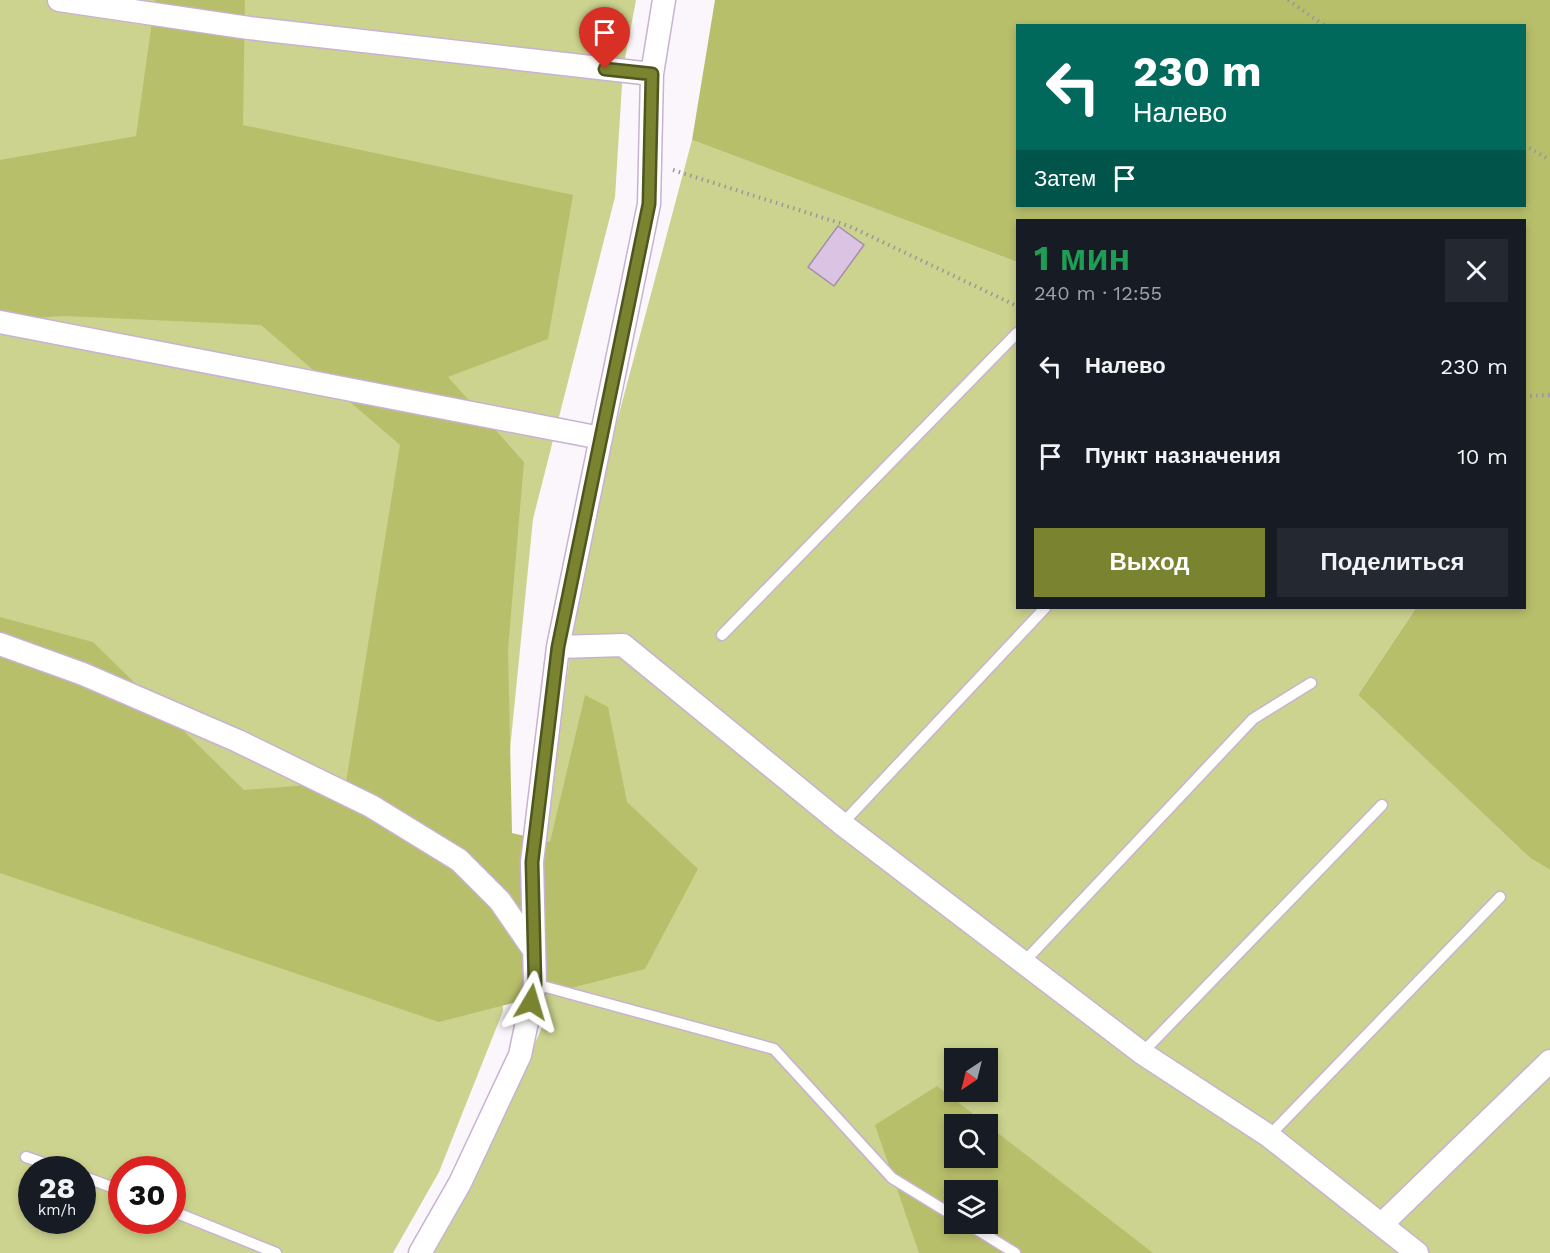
<!DOCTYPE html>
<html lang="ru">
<head>
<meta charset="utf-8">
<style>
	:root { --surface:#171b24; --page:#242831; --text:#f1f3f6; --muted:#9ea1a6; --accent:#798330 }
	body { margin:0; font-family:"Work Sans",sans-serif; background:var(--page); color:var(--text); height:100vh; display:flex; flex-direction:column; font-size:22px; white-space:nowrap }
	* { box-sizing:border-box; margin:0 }
	p { font-size:20px; color:var(--muted) }
	.icon { flex:none; width:33px; height:33px; fill:none; stroke:currentColor; stroke-width:2; stroke-linecap:round; stroke-linejoin:round }
	.map { position:relative; flex:1; overflow:hidden }
	.drawer { position:absolute; left:1016px; top:219px; width:510px; height:390px; display:flex; flex-direction:column; background:var(--surface); border-radius:0px; box-shadow:0 3px 9px #0003 }
	.drawer>* { flex:none }
	.hud { position:absolute; left:1016px; top:24px; width:510px; height:183px; border-radius:0px; box-shadow:0 3px 9px #0003; background:#00695c; color:#fff; overflow:hidden }
	.needle { width:39px; rotate:215deg }
	.tools { position:absolute; left:944px; top:1048px; display:grid; gap:12px }
	.tools a { display:grid; place-items:center; width:54px; height:54px; border-radius:0px; background:var(--surface); box-shadow:0 3px 9px #0003; font-size:30px }
	.speed { position:absolute; left:18px; top:1156px; display:flex; gap:12px; font-size:30px; font-weight:700; text-align:center }
	.speed>* { display:grid; place-content:center; width:78px; height:78px; border-radius:50%; background:var(--surface); box-shadow:0 3px 9px #0003; line-height:1 }
	.speed small { font-size:15px; font-weight:400 }
	.speed .limit { border:9px solid #d22; background:#fff; color:#111 }
	.pin { position:absolute; display:grid; place-items:center; width:51px; height:51px; color:#fff; margin:-62px -26px; border-radius:50% 50% 50% 0; rotate:-45deg; box-shadow:0 0 6px #0007 }
	.pin .icon { rotate:45deg }
	.me { position:absolute; width:66px; margin:-33px; rotate:7deg; stroke-linejoin:round; filter:drop-shadow(0 0 4px #0008) }
	.turn { display:flex; align-items:center; gap:21px; height:126px; padding:0 18px; font-size:27px }
	.turn .icon { width:78px; height:78px; stroke-width:2.5 }
	.turn b { display:block; font-size:42px; line-height:51px }
	.then { display:flex; align-items:center; height:57px; padding:0 18px; background:#0003; gap:12px; font-size:22px }
	.round { display:grid; place-items:center; flex:none; width:63px; height:63px; border-radius:0px; background:var(--page) }
	.headline { display:flex; align-items:center; justify-content:space-between; height:102px; padding:0 18px }
	h1 { font-size:36px; font-weight:700; line-height:45px; color:#1e9e55 }
	.primary-button { display:flex; gap:12px; margin-top:auto; padding:12px 18px }
	.primary-button a { flex:1; height:69px; border-radius:0px; background:var(--accent); color:#fff; font-size:24px; font-weight:700; line-height:69px; text-align:center }
	.primary-button a+a { background:var(--page); color:var(--text) }
	ul { padding:0; list-style:none }
	li { display:flex; align-items:center; gap:18px; height:90px; padding:0 18px }
	li div { flex:1 }
	li b { display:block; font-size:22px }
	li em { font-style:normal }
	.map>svg:first-child { display:block }
</style>
</head>
<body>
<div class="map">
<svg width="1550" height="1253" viewBox="0 0 1550 1253">
	<rect width="100%" height="100%" fill="#fbf6fc"/>
	<path fill="#ccd38e" fill-rule="evenodd" d="M0 0H636L623 69 615 197 533 519 499 860 503 1011 439 1172 393 1253H0ZM32 1170H82V1221H32ZM122 1170H172V1221H122Z
		M692 140 1017 262V608H1416L1358 695 1530 858 1550 870V1253H434L467 1195 543 1025 540 869 587 534ZM954 1059H987V1092H954ZM954 1125H987V1158H954ZM954 1191H987V1224H954Z"/>
	<path fill="#b8bf6a" fill-rule="evenodd" d="M155 0H245L243 125 573 195 548 339 448 377 524 462 508 649 512 833 550 842 585 695 608 707 627 802 698 869 645 969 439 1022 0 873V617L93 642 244 790 346 782 400 445 261 325 65 316 0 320V160L136 136Z
		M715 0H1550V870L1530 858 1358 695 1416 608H1524V220H1017V262L692 140ZM1017 26H1524V206H1017Z
		M937 1086 1153 1253H919L875 1125ZM954 1125H987V1158H954ZM954 1191H987V1224H954Z"/>
	<path fill="#dac3e3" stroke="#a38eac" stroke-width="1.5" d="M838 226 864 245 834 286 808 267Z"/>
	<g fill="none" stroke-linecap="round" stroke-linejoin="round">
		<defs>
			<path id="lane" d="M722 635 1017 333
				M842 824 1045 608
				M1024 962 1253 719 1311 683
				M535 984 774 1049 892 1178 954 1216
				M1142 1053 1382 805
				M1269 1136 1500 897
				M26 1157 64 1170
				M82 1176 122 1191
				M172 1211 276 1253
				M968 1224 1015 1253"/>
			<path id="street" d="M59 0 249 28 652 74
				M0 322 601 438
				M0 644 83 674 238 741 371 806 459 860 500 901 533 949
				M558 647 623 645 842 824 1142 1053 1269 1136 1417 1253
				M1382 1224 1550 1061
				M420 1253 460 1183 520 1055 535 984 532 862 558 647 649 204 652 74 664 0"/>
		</defs>
		<use href="#lane" stroke="#c8b2d1" stroke-width="13"/>
		<use href="#street" stroke="#c8b2d1" stroke-width="25"/>
		<path stroke="#9b969d" stroke-width="4" stroke-dasharray="1.5 4.5" stroke-linecap="butt" d="M1288 0 1325 26
			M1524 145 1550 160
			M673 170 849 226 1017 306
			M1524 396 1550 395"/>
		<use href="#lane" stroke="#fff" stroke-width="10"/>
		<use href="#street" stroke="#fff" stroke-width="22"/>
	</g>
	<g fill="none" stroke-linecap="round" stroke-linejoin="round">
		<defs>
			<path id="route" d="M531 1002 535 984 532 862 558 647 649 204 652 74 605 69"/>
		</defs>
		<use href="#route" stroke="#4f551f" stroke-width="15"/>
		<use href="#route" stroke="#798330" stroke-width="10"/>
	</g>
</svg>
<div class="tools">
<a><svg class="needle" viewBox="-14 -14 28 28"><path d="M0-13l5 13h-10z" fill="#e53935"/><path d="M0 13l5-13h-10z" fill="#9ea1a6"/></svg></a>
<a><svg class="icon" aria-label="search" viewBox="0 0 24 24"><circle cx="10" cy="10" r="6"/><path d="M15 15l6 6"/></svg></a>
<a><svg class="icon" aria-label="layers" viewBox="0 0 24 24"><path d="M12 4l9 5-9 5-9-5zM3 14l9 5 9-5"/></svg></a>
</div>
<div class="speed"><div>28<small>km/h</small></div><div class="limit">30</div></div>
<div class="pin" style="left:605px;top:69px;background:#d93025"><svg class="icon" aria-label="arrive" viewBox="0 0 24 24"><path d="M6 21V4h12l-3 4 3 4H6"/></svg></div>
<svg class="me" style="left:531px;top:1002px" viewBox="-20 -20 40 40"><path d="M0-17L14 15 0 8-14 15z" fill="#798330" stroke="#fff" stroke-width="4"/></svg>
<div class="hud">
<div class="turn"><svg class="icon" aria-label="left" viewBox="0 0 24 24"><path d="M17 20v-9H6M10 6l-5 5 5 5"/></svg><div><b>230 m</b>Налево</div></div>
<div class="then">Затем<svg class="icon" aria-label="arrive" viewBox="0 0 24 24"><path d="M6 21V4h12l-3 4 3 4H6"/></svg></div>
</div>
<section class="drawer">
<div class="headline"><div><h1>1 мин</h1><p>240 m · 12:55</p></div><a class="round"><svg class="icon" aria-label="close" viewBox="0 0 24 24"><path d="M6 6l12 12M18 6L6 18"/></svg></a></div>
<ul>
<li><svg class="icon" aria-label="left" viewBox="0 0 24 24"><path d="M17 20v-9H6M10 6l-5 5 5 5"/></svg><div><b>Налево</b></div><em>230 m</em></li>
<li><svg class="icon" aria-label="arrive" viewBox="0 0 24 24"><path d="M6 21V4h12l-3 4 3 4H6"/></svg><div><b>Пункт назначения</b></div><em>10 m</em></li>
</ul>
<div class="primary-button"><a>Выход</a><a>Поделиться</a></div>
</section>
</div>
</body>
</html>
